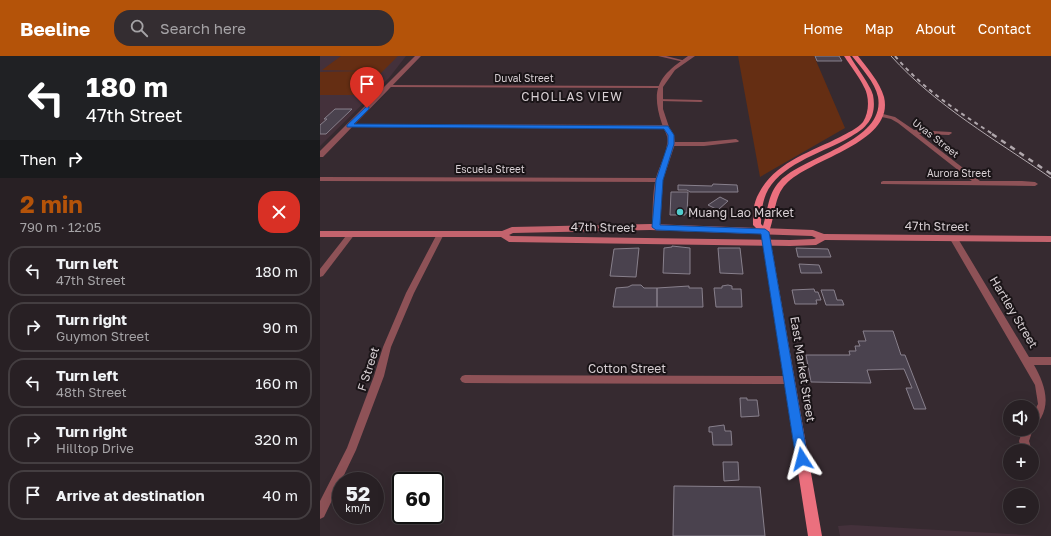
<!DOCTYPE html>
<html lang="en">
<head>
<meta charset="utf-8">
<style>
	:root { --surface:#282024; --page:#342d31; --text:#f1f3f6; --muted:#a5a3a6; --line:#443e41; --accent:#b45309 }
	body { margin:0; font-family:"Golos Text",sans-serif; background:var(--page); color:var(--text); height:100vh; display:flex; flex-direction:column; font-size:15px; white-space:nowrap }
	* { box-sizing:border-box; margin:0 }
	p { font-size:13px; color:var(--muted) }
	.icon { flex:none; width:22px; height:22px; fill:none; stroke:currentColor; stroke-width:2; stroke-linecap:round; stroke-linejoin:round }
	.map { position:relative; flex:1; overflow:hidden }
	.drawer { display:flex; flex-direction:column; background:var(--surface); width:320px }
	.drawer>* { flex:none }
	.banner { background:#202124; color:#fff; overflow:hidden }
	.tools { position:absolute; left:683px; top:344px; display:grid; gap:8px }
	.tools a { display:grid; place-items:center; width:36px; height:36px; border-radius:50%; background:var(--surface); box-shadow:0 4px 16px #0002,0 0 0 1px var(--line); font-size:20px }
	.speed { position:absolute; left:12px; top:416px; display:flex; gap:8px; font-size:20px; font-weight:700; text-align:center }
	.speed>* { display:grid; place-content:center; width:52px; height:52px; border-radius:50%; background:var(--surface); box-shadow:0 4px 16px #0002,0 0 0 1px var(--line); line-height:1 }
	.speed small { font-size:10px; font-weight:400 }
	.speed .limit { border:2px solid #111; border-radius:6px; background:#fff; color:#111 }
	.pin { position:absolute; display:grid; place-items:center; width:34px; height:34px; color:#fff; margin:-41px -17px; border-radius:50% 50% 50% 0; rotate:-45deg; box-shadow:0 0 4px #0007 }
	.pin .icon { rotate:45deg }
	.me { position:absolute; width:44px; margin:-22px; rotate:351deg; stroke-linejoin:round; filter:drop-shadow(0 0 3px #0008) }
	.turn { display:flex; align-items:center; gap:14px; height:84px; padding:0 20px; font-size:18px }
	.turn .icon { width:52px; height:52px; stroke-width:2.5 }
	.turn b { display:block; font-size:28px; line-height:34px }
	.then { display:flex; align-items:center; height:38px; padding:0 20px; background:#0003; gap:8px; font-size:15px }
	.round { display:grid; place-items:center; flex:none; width:42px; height:42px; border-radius:16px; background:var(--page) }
	.head { display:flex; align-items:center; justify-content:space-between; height:68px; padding:0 20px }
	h1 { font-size:24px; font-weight:700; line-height:30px; color:var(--accent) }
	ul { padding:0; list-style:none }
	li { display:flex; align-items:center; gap:12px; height:50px; margin:0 8px 6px; padding:0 12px; border:2px solid var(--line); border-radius:16px }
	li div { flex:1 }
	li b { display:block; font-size:15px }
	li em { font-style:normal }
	header { display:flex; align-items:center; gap:24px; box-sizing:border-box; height:56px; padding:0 20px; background:var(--accent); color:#fff }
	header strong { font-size:19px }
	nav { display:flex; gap:22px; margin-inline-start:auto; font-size:14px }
	.search { width:280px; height:36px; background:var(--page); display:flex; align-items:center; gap:10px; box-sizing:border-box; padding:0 14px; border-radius:16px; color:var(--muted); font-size:15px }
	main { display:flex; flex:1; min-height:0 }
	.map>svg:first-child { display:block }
</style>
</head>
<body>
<header>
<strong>Beeline</strong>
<div class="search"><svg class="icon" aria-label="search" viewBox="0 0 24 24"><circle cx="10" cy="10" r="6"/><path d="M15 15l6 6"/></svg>Search here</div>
<nav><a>Home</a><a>Map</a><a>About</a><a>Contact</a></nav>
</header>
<main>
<section class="drawer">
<div class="banner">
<div class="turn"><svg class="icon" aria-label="left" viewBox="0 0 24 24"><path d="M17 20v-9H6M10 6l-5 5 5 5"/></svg><div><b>180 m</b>47th Street</div></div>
<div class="then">Then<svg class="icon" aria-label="right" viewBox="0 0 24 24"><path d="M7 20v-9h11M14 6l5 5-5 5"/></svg></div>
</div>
<div class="head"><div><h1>2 min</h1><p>790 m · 12:05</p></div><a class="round" style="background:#d93025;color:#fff"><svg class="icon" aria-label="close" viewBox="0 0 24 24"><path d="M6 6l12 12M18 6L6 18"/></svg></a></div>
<ul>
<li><svg class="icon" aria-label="left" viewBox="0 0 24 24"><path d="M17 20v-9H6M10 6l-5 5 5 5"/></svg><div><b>Turn left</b><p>47th Street</p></div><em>180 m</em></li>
<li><svg class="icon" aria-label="right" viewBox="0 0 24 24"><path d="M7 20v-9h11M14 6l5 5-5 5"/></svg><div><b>Turn right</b><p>Guymon Street</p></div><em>90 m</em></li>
<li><svg class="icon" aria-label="left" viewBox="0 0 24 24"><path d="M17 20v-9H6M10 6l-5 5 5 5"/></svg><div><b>Turn left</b><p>48th Street</p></div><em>160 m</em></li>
<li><svg class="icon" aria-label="right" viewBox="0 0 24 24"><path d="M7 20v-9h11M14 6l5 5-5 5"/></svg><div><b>Turn right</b><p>Hilltop Drive</p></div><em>320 m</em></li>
<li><svg class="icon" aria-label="arrive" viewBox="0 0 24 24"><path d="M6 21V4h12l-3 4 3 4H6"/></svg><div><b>Arrive at destination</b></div><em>40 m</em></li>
</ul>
</section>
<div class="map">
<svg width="731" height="480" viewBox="0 0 731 480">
	<rect width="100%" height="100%" fill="#362a30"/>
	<path fill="#44313b" d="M0 0H86L69 22 0 90Z
		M531 469 722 480H520L518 470Z"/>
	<path fill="#652e13" d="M21 0H78L39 39H0V16L45 15 2 14Z
		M418 0H494L525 72 440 121Z"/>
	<path fill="#4a424e" stroke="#88808c" d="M495 0H519L522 5H497Z
		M15 53H32L6 78H0V69L7 63H4Z
		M393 128 417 129 418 136H370L367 134H358V129L392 130Z
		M351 136H368L367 157H365V159H350Z
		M400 141 408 145 398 154 388 149Z
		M352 190 370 192V218L343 217 344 192 352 191Z
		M319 192 316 221 290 220 294 193Z
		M398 192H420L423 218 400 217Z
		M476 192 508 193 511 201H478Z
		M479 208 499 209 502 217H481Z
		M312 229H321L324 232H337V251H293L296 232 308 231Z
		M408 229 412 230V233H421L422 251H396L394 232H402V230Z
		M369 230V232H382L383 251H337V232Z
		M494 233 495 236H498L501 244H496L497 248H475L472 234Z
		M501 234H514L517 244H522L524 249H506Z
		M543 275H573L581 299H585L606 353H594L586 332H592L584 313 547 314 551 327 491 326 486 299H530L529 295H536L535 290H540L538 285H546Z
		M420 342H427V344H437L439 360 421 361Z
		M404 369 405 375H411L412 389H393L392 376H389V371Z
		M403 406H418L419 424 404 425Z
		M354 430 440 431 445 480H353Z"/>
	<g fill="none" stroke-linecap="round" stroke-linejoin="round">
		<path fill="#8e5257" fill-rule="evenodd" d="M338 0H346L366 5 364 6Z
			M66 29 340 30 342 31 340 32 68 31 66 30Z
			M337 43 381 44 383 45 381 46 339 45H337Z
			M559 57 575 61 594 74 631 76 632 77 629 79 599 78 660 125H702L715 126 718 128 715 130 561 128V126L563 125H652L578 67 571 63 557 60V58Z
			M29 68 346 69 349 71 346 73 27 71 26 70Z
			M416 83 419 85 418 86 384 90H351L348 88 351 86H384Z
			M0 121 339 122 342 124 339 126 0 125Z
			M29 176H33L35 178 3 220 0 221V213Z
			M118 176H122L124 178 94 237 71 291 64 320 36 394 4 461 0 463V445L27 392 54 320 63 291 86 237Z
			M631 181H637L709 301H731V309H714C723 325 731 344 721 362 718 366 716 369 712 371L713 373 709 385 712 395H702L699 385 703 373H712V359L718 348 715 329 630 183Z
			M145 319 469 320 472 321 474 324 472 327 469 328 145 327 142 326 140 323 142 320Z
			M712 403 716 404 718 410 717 414 713 415Z"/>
		<path fill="#8e5257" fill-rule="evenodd" d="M95 0H101L3 101H0V95Z
			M368 0H375L355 14 343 31V53L349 71 354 79 355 88 343 124 340 171 336 174 332 171C333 156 332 137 336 122 339 111 346 99 347 88 349 79 344 75 342 68 330 32 339 20 368 0Z"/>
		<path fill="#c3636d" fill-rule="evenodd" d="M330 168 493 174 504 178 731 180V186L505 184 496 189 470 190 189 186 181 181H0V175H182L192 171ZM330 174 492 180 496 182 494 183 470 184 191 180 189 179 193 177Z"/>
		<path fill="#eb707e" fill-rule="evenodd" d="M524 0H530C535 9 551 30 553 39 555 49 554 60 547 68 542 75 533 79 525 84 500 97 458 110 446 138 442 148 441 158 441 168L443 170C448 154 448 137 460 125 485 99 566 86 558 41 555 26 541 12 532 0H538C547 12 560 26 564 41 575 87 491 102 466 128 454 140 455 161 449 176L502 480H488L441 177 433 169C433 158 433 147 439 137 455 106 491 96 520 81 527 77 537 73 543 66 548 58 549 48 547 39 546 30 530 9 524 0Z"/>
		<path stroke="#b0a7ac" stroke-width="1" d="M571 0C616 50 676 84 731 122"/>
		<path stroke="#b0a7ac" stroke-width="2" stroke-dasharray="4 4" stroke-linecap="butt" d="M575 0C605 35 636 54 674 79"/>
		<path stroke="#b0a7ac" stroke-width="2.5" stroke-dasharray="5.5 5.5" stroke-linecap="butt" d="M672 78 731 118"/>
	</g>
	<path fill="#1a73e8" stroke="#114b97" d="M47 50 49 51V53L34 68 348 70 354 79V88L343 124 340 169 445 173 449 176 488 403 486 407 482 409 478 407 476 403 441 178 336 174 332 171 336 124 348 88V79L344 73 27 71V69Z"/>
	<circle fill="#52cdce" stroke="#1a1417" stroke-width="1.5" cx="360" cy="156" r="4"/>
	<g text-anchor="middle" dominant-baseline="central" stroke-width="4" stroke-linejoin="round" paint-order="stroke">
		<g font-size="10" fill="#d8d0d4" stroke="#1a1417">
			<text x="204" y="22">Duval Street</text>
			<text transform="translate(616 82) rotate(38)">Uvas Street</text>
			<text x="170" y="113">Escuela Street</text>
			<text x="639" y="117">Aurora Street</text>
		</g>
		<g font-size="12" letter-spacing="1" fill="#d8d0d4" stroke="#1a1417">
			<text x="252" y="40">CHOLLAS VIEW</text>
		</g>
		<g font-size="12" fill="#d8d0d4" stroke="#1a1417" text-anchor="start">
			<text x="368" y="156">Muang Lao Market</text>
		</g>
		<g font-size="12" fill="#d8d0d4" stroke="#1a1417">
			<text transform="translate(617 170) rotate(1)">47th Street</text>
			<text transform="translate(283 171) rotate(1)">47th Street</text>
			<text transform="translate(694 256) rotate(59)">Hartley Street</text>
			<text x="307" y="312">Cotton Street</text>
			<text transform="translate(48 313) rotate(-72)">F Street</text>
			<text transform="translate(483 313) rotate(81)">East Market Street</text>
		</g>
	</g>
</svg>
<div class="tools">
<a><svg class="icon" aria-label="sound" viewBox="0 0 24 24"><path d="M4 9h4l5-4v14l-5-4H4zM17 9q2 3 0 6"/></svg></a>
<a>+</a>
<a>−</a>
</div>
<div class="speed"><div>52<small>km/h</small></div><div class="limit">60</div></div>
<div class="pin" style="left:47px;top:52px;background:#d93025"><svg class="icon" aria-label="arrive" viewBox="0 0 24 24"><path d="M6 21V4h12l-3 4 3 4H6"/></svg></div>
<svg class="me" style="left:482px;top:403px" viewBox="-20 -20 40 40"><path d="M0-17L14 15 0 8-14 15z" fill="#1a73e8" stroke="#fff" stroke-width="4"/></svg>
</div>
</main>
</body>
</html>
